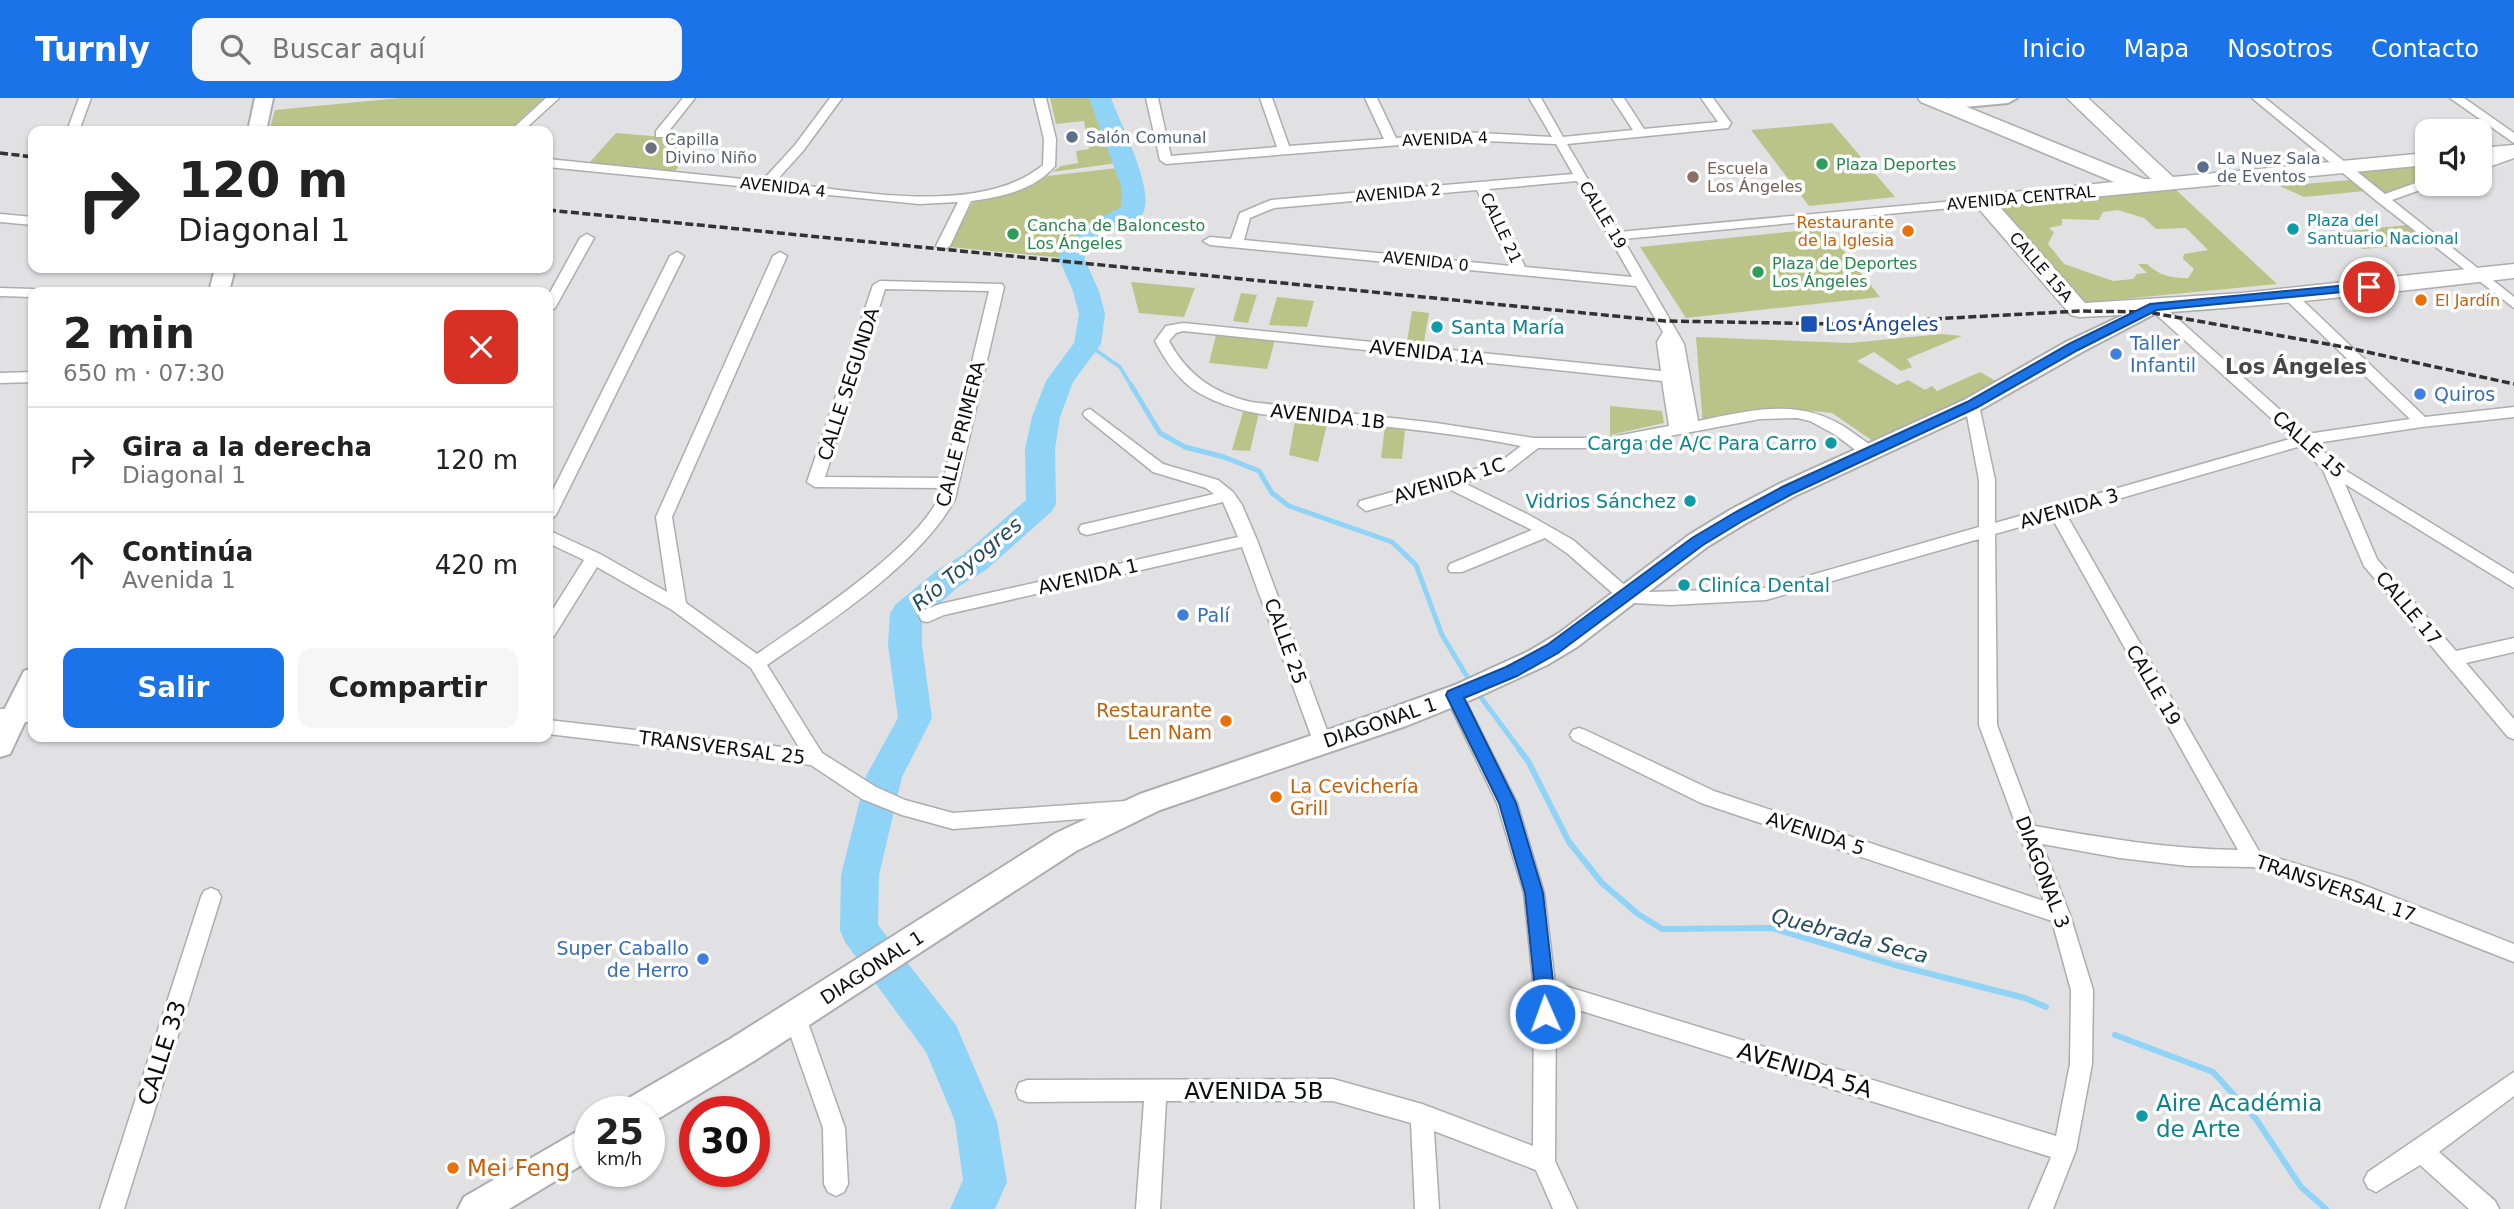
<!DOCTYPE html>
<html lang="es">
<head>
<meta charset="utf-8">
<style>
	:root { --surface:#fff; --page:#f6f6f6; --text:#222; --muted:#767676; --line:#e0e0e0; --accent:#1a73e8 }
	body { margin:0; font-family:"DejaVu Sans",sans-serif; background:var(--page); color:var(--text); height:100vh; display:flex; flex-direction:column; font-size:26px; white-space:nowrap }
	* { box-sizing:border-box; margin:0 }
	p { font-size:23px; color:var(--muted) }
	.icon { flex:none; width:38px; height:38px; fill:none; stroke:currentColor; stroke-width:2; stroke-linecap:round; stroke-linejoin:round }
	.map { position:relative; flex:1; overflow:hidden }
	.panel { position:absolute; left:28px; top:189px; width:525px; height:455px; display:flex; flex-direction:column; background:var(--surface); border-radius:14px; box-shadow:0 2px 5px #0004 }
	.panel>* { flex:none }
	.top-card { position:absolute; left:28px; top:28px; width:525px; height:147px; border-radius:14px; box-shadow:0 2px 5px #0004; background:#fff; color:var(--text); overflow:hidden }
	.tools { position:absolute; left:2415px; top:21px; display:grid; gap:14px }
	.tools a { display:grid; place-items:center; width:77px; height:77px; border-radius:14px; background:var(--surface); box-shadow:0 2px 5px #0004; font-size:35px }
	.speed { position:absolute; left:574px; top:998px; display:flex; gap:14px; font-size:35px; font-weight:700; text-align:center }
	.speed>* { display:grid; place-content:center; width:91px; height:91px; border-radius:50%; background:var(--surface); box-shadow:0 2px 5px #0004; line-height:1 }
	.speed small { font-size:18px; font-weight:400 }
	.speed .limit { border:10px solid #d22; background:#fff; color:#111 }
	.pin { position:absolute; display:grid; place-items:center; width:60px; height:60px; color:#fff; margin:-30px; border:4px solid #fff; border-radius:50%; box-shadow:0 2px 7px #0007 }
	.me { position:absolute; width:77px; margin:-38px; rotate:358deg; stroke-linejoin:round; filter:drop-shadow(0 0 5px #0008) }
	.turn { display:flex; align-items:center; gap:24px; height:147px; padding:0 35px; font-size:32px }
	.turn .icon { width:91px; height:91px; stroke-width:2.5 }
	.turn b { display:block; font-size:49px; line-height:60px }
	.round { display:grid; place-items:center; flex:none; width:74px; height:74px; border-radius:14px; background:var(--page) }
	.overview { display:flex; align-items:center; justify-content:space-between; height:119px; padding:0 35px }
	h1 { font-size:42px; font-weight:700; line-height:52px }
	.button { display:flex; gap:14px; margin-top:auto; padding:14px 35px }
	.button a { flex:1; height:80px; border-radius:14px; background:var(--accent); color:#fff; font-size:28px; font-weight:700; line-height:80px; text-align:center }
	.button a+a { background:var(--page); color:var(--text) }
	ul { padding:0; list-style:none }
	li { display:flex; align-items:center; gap:21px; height:105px; padding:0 35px; border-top:2px solid var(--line) }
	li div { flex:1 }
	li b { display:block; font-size:26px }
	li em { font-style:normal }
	header { display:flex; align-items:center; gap:42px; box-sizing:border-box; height:98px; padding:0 35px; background:var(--accent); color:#fff }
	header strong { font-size:33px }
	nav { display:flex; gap:38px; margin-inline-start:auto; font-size:24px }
	.search { width:490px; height:63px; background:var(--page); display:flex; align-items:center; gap:18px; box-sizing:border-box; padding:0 24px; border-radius:14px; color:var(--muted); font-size:26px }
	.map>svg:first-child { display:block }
</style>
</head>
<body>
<header>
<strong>Turnly</strong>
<div class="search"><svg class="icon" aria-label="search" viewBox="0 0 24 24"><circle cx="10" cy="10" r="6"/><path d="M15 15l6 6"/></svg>Buscar aquí</div>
<nav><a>Inicio</a><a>Mapa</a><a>Nosotros</a><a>Contacto</a></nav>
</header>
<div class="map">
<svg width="2514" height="1111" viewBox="0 0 2514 1111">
	<rect width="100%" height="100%" fill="#e1e1e4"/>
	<path fill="#bac388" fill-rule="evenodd" d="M400 0H544L508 33H269L275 12Z
		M1050 0H1095L1105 40 1117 65 1052 74 1061 68 1078 65 1076 53 1089 51 1084 23 1056 26Z
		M1832 25 1895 99 1809 108 1751 32Z
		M616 35 700 42 675 73 589 65Z
		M2427 66V79L2384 96 2354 73Z
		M1118 70 1125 93V110L1089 129 1064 160 949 149 974 102 1028 90 1047 78Z
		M2351 82 2365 93 2304 99 2280 88Z
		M2176 92 2277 186 2082 205 1995 107ZM2118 112 2144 120 2156 131 2186 130 2208 152 2184 156 2183 161 2194 171 2188 180C2171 180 2160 178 2147 166H2138L2147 175 2137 176 2133 181 2113 183 2064 166 2048 146 2054 134 2049 130 2062 127V121L2099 122 2103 114Z
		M2407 127 2429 145 2363 151 2328 135Z
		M1826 130 1880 199 1686 220 1640 149Z
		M1131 184 1195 190 1184 219 1139 215Z
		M1241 195 1257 197 1248 225 1233 223Z
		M1277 199 1314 203 1307 229 1269 227Z
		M1412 213 1429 215 1424 244 1407 243Z
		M1942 236 1962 238 1907 261 1912 269 1901 273 1874 254 1857 263 1897 287 1908 282 1925 292 1932 288 1937 293 1980 274 1996 283 1938 317 1873 343 1832 315 1781 310 1703 328 1696 239 1850 245Z
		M1216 237 1275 242 1267 271 1209 265Z
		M1610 308 1662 313 1664 325 1610 337Z
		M1243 314 1259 315 1250 353 1232 352Z
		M1296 317 1328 322 1318 364 1289 357Z
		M1385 328 1405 332 1402 361 1381 360Z"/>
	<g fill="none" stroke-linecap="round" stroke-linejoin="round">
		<path stroke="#8fd3f7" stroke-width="3.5" d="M1087 246 1120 269 1132 289"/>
		<path stroke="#8fd3f7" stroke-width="5" d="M1131 287 1160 335 1185 349 1224 359 1259 373 1272 395 1289 408 1392 444 1416 467 1442 537 1471 585
			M1477 594 1520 652"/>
		<path stroke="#8fd3f7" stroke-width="6" d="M1519 651 1528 663 1569 744 1602 785 1638 816 1662 831 1772 830 1895 867 2025 900 2046 909
			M2115 937 2213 974 2256 1021 2301 1089 2326 1111"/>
		<path fill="#8fd3f7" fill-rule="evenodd" d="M1089 0H1111C1120 25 1157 95 1142 117L1105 137 1084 160 1099 193 1105 216 1101 246 1073 284 1060 319 1055 351 1056 406 1052 413 986 472 958 489 922 521V547L932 620 902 679 879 777 878 827 956 927 992 1011 997 1024 1007 1084 995 1111H950L963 1082 955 1024 950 1011 926 954 845 844 840 832 841 777 866 678 898 620 888 547 890 516 895 507 936 473 964 456 1026 402 1025 351 1032 319 1046 283 1074 245 1079 216 1073 193 1058 159 1087 127 1121 109 1122 91Z"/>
		<defs>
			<path id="street" d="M79 0H91L79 33H67Z
				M546 0H559L523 33H510Z
				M683 0H695L664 39H656V33Z
				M830 0H842L803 53 775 84C852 92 979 120 1043 67L1044 41 1034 0H1046L1056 41 1055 68C1034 92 1002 99 971 103L950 148 943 152 936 148 958 104 919 106 548 69V61L762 83 795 47Z
				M1146 0H1158L1171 58 1277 49 1260 0H1272L1289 48 1384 41 1365 0H1377L1396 40 1462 34 1552 39 1529 0H1541L1563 39 1633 32 1612 0H1624L1644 31 1718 24 1701 0H1713L1731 25 1728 30 1567 46 1619 134 1987 100V106L1983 107 1623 141 1684 246 1698 323C1754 312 1803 298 1852 334 1861 341 1871 346 1878 355L1870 360 1865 359 1834 336 1810 323 1797 320 1760 321 1606 350H1538L1510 372 1464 385 1529 417 1573 442 1629 491 1650 494 1766 490 1979 429V382L1965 307 1972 302 1979 307 1995 382V425L2293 340 2150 211 2148 208 2155 204 2160 205 2307 336 2410 321 2284 200V194H2294L2425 319 2514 309V319L2422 329 2316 345 2335 366 2514 476V490L2345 386 2377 461 2456 553 2514 540V554L2466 565 2514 621V641L2508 639 2364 468 2323 372 2301 348 2066 416 2260 755 2353 783 2514 846V864L2350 800 2253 769 2188 768 2120 760 2042 746 2070 817 2093 892 2092 966 2076 1052 2053 1111H2029L2051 1059 1556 905 1555 1063 1577 1111H1553L1536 1072 1434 1033 1439 1111H1415L1411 1025 1333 1003H1166L1160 1111H1136L1144 1003 1027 1004 1019 1001 1016 993 1019 985 1027 982 1333 981 1422 1006 1533 1048 1534 892 1524 795 1497 705 1445 597 1448 592H1460L1517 705 1544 795 1555 885 2056 1038 2070 966 2071 892 2052 823 1701 705 1573 642 1570 637 1573 632 1579 630 1585 632 1714 693 2044 803 1979 627V441L1766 502 1670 507 1634 505 1617 499 1568 456 1545 440 1462 474H1450L1448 470 1450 466 1532 432 1447 390 1366 413 1358 407 1360 403 1500 364 1521 348C1461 336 1400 330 1340 324 1293 319 1242 320 1199 295 1179 283 1166 264 1155 243L1166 228 1183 225 1661 273 1657 244 1663 234 1636 188 1210 147 1203 143 1210 139 1231 141 1240 115 1271 102 1573 76 1556 46 1462 42 1166 66 1160 62ZM1577 83 1632 179 1525 169 1489 91ZM1477 92 1511 168 1244 142 1250 120 1274 110ZM1183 233 1662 283 1669 328 1606 340H1534L1436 325 1251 304C1214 295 1187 277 1169 243L1176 235ZM2052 420 2238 752C2169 751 2103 740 2035 728L1997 627 1995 436Z
				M2252 0H2265L2385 96 2427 81V86H2433L2431 88 2392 102 2514 199V210L2378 104Z
				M2450 0H2464L2514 35V45Z
				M2514 52V60L2480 72V64Z
				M0 116 33 119V127L0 124Z
				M587 136 594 140 555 210 548 214V198L580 140Z
				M677 154 684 158 556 417 548 423V402L670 158Z
				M780 154 787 158 672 419 686 505 757 556C803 524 929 443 942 390L815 389 807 384 873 187 880 183 1002 186 1004 189 955 401C920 466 828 525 767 567L822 655 876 689 905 702 953 715 1126 703 1133 705 1136 711 1133 717 953 731 902 717 862 701 811 667 548 636V622L800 651 751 570 672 512 597 469 554 538 548 539V519L584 462 548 445V432L600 456 667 494 656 419 773 158ZM885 191 989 193 944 380 825 379Z
				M0 190 33 191 39 194H33V199L0 198Z
				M33 274V284L0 285V275Z
				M1090 311 1163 366 1218 382 1233 394 1242 407 1257 442 1331 643 1329 648 1322 650 1315 648 1313 643 1242 449 944 517 928 524 922 523 919 518 922 513 940 506 1238 439 1223 404 1087 437 1081 435 1079 431 1081 427 1214 396 1206 390 1153 374 1085 319 1083 316 1085 313Z
				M33 610V624L0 625V611Z
				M211 790 218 793 221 799 124 1111H100L201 799 204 793Z
				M795 909 803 912 806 919 845 1030 848 1086 844 1094 836 1098 828 1094 824 1086 823 1030 784 919 787 912Z
				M2514 974V998L2439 1054 2495 1103 2499 1111H2469L2420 1067 2376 1094 2368 1090 2364 1082 2368 1074Z"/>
			<path id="secondary" d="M255 0H273L266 33H248Z
				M1950 0H2017L2008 5 1942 11 1933 6 1936 2Z
				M215 170H235L229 194H209Z
				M2155 202 2162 204 2165 208 2162 212 2082 254 1980 312 1795 398 1748 424 1707 449 1577 549 1547 567 1473 601 1406 628 1160 712 1076 753 754 963 651 1025 649 1013H622L627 1001 730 941 1056 735 1140 696 1386 612 1455 587 1529 553 1559 535 1689 437 1730 412 1779 386 1964 302 2066 244Z
				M33 570V607L10 656 0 659V620L24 573Z
				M590 1026V1062L509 1111H458L464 1099Z"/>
			<path id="primary" d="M1918 0H1945L2144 81H2151L2067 0H2088L2173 79 2427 55V67L1999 108 2085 205 2242 195 2514 166V180C2369 197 2225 213 2079 219L2071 217 1972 103 1975 98 1983 97 2114 84 1921 4Z
				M2514 47V59L2480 62V50Z"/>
		</defs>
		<use href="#street" stroke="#acadaf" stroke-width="3"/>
		<use href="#secondary" stroke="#acadaf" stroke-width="4"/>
		<use href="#primary" stroke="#acadaf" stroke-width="3"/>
		<use href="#street" fill="#fff" fill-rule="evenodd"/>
		<use href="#secondary" fill="#fff" fill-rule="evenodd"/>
		<use href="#primary" fill="#fff" fill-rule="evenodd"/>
		<path stroke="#323233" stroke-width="3.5" stroke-dasharray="8 3.5" stroke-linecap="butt" d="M0 55 33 59
			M548 112 1665 223 1840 226 2080 213 2147 214 2344 249 2514 286"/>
	</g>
	<path fill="#1a73e8" stroke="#114b97" stroke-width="2" d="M2369 185 2373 186V191L2157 212 2078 252 1976 310 1792 396 1744 422 1703 447 1558 555 1517 578 1464 600 1516 705 1543 795 1554 892V916L1551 923 1545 925 1538 923 1535 916V892L1525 795 1499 705 1446 597 1448 593 1506 569 1547 547 1692 440 1734 415 1782 389 1967 304 2069 246 2150 206Z"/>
	<g fill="#5c6f8a" stroke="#fff" stroke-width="2.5">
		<circle cx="1072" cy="39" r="7"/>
		<circle cx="2203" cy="69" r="7"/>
	</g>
	<circle fill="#6b7280" stroke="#fff" stroke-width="2.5" cx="651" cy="50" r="7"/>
	<g fill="#2e9e5b" stroke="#fff" stroke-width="2.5">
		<circle cx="1822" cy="66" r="7"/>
		<circle cx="1013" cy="136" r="7"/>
		<circle cx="1758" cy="174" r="7"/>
	</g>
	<circle fill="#8d6e63" stroke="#fff" stroke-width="2.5" cx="1693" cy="79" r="7"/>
	<g fill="#0f9aa8" stroke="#fff" stroke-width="2.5">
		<circle cx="2293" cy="131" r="7"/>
		<circle cx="1437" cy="229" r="7"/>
		<circle cx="1831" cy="345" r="7"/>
		<circle cx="1690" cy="403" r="7"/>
		<circle cx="1684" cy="487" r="7"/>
		<circle cx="2142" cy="1018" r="7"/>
	</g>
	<g fill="#e8710a" stroke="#fff" stroke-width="2.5">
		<circle cx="1908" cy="133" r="7"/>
		<circle cx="2421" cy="202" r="7"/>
		<circle cx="1226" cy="623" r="7"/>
		<circle cx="1276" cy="699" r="7"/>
		<circle cx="453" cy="1070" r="7"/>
	</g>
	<rect fill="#1a4fb4" stroke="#fff" stroke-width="2.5" x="1800" y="217" width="18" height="18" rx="3.5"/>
	<g fill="#3f7fe0" stroke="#fff" stroke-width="2.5">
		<circle cx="2116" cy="256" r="7"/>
		<circle cx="2420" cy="296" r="7"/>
		<circle cx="1183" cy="517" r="7"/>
		<circle cx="703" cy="861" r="7"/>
	</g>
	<g text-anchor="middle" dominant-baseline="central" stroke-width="7" stroke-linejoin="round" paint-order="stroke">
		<g font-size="16" fill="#4e5e75" stroke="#fff" text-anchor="start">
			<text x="1086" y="39">Salón Comunal</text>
			<text x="2217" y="60">La Nuez Sala<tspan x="2217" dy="18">de Eventos</tspan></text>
		</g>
		<g font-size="16" fill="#5b616d" stroke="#fff" text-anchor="start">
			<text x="665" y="41">Capilla<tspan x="665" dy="18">Divino Niño</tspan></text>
		</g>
		<g font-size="16" fill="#0d0e0e" stroke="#fff">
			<text transform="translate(1445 41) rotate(-2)">AVENIDA 4</text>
			<text transform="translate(783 89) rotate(6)">AVENIDA 4</text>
			<text transform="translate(1398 95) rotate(-5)">AVENIDA 2</text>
			<text transform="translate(2021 100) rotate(-5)">AVENIDA CENTRAL</text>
			<text transform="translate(1603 117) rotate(59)">CALLE 19</text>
			<text transform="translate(1501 130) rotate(65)">CALLE 21</text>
			<text transform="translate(1426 163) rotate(6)">AVENIDA 0</text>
			<text transform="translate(2041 169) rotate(49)">CALLE 15A</text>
		</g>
		<g font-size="16" fill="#27864d" stroke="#fff" text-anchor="start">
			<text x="1836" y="66">Plaza Deportes</text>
			<text x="1027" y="127">Cancha de Baloncesto<tspan x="1027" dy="18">Los Ángeles</tspan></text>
			<text x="1772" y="165">Plaza de Deportes<tspan x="1772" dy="18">Los Ángeles</tspan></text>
		</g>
		<g font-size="16" fill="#785e54" stroke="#fff" text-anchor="start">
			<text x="1707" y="70">Escuela<tspan x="1707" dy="18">Los Ángeles</tspan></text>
		</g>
		<g font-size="16" fill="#0d838f" stroke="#fff" text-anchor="start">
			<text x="2307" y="122">Plaza del<tspan x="2307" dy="18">Santuario Nacional</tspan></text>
		</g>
		<g font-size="16" fill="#c56008" stroke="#fff" text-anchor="end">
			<text x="1894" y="124">Restaurante<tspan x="1894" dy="18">de la Iglesia</tspan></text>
			<text x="2435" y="202" text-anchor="start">El Jardín</text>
		</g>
		<g font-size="19" fill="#164399" stroke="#fff" text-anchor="start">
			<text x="1825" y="226">Los Ángeles</text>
		</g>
		<g font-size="19" fill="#0d838f" stroke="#fff" text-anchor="start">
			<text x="1451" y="229">Santa María</text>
			<text x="1817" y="345" text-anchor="end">Carga de A/C Para Carro</text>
			<text x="1676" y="403" text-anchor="end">Vidrios Sánchez</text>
			<text x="1698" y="487">Cliníca Dental</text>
		</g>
		<g font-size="19" fill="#366cbe" stroke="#fff" text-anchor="start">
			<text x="2130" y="245">Taller<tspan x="2130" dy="22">Infantil</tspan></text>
			<text x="2434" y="296">Quiros</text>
			<text x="1197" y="517">Palí</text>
			<text x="689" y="850" text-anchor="end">Super Caballo<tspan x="689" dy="22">de Herro</tspan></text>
		</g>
		<g font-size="19" fill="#0d0e0e" stroke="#fff">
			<text transform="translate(1427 254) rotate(6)">AVENIDA 1A</text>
			<text transform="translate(848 286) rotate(-72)">CALLE SEGUNDA</text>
			<text transform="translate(1328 318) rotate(6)">AVENIDA 1B</text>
			<text transform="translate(960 336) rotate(-76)">CALLE PRIMERA</text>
			<text transform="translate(2309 346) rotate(42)">CALLE 15</text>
			<text transform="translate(1449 382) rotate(-17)">AVENIDA 1C</text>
			<text transform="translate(2069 410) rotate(-16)">AVENIDA 3</text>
			<text transform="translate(1088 478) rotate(-13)">AVENIDA 1</text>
			<text transform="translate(2409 510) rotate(50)">CALLE 17</text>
			<text transform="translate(1286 543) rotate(70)">CALLE 25</text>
			<text transform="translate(2154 587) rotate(60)">CALLE 19</text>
			<text transform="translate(1380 624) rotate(-19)">DIAGONAL 1</text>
			<text transform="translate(722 649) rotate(7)">TRANSVERSAL 25</text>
			<text transform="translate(1816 735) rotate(18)">AVENIDA 5</text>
			<text transform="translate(2043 774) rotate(69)">DIAGONAL 3</text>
			<text transform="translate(2336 790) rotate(19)">TRANSVERSAL 17</text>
			<text transform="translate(872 869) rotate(-33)">DIAGONAL 1</text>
		</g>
		<g font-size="19" fill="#c56008" stroke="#fff" text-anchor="end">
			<text x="1212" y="612">Restaurante<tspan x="1212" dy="22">Len Nam</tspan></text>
			<text x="1290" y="688" text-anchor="start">La Cevichería<tspan x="1290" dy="22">Grill</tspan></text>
		</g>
		<g font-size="21" font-weight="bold" fill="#474749" stroke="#fff">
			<text x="2296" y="269">Los Ángeles</text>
		</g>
		<g font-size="21" font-style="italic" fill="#244b5e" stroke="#fff">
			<text transform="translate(967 466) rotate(-39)">Río Toyogres</text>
			<text transform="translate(1850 838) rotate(15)">Quebrada Seca</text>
		</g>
		<g font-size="23" fill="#0d0e0e" stroke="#fff">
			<text transform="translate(162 955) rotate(-72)">CALLE 33</text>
			<text transform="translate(1805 972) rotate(17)">AVENIDA 5A</text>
			<text x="1254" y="993">AVENIDA 5B</text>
		</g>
		<g font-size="23" fill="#0d838f" stroke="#fff" text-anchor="start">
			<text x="2156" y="1005">Aire Académia<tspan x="2156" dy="26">de Arte</tspan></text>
		</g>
		<g font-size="23" fill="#c56008" stroke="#fff" text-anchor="start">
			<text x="467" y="1070">Mei Feng</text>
		</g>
	</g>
</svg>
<div class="tools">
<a><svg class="icon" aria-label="sound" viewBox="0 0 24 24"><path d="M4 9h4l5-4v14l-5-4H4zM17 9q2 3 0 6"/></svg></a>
</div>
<div class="speed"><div>25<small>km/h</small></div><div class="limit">30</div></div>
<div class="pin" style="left:2369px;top:189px;background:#d93025"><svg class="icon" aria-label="arrive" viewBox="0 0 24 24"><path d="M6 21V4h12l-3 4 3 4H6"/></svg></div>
<svg class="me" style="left:1545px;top:916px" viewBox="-20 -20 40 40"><circle r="17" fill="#1a73e8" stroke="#fff" stroke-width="3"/><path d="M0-11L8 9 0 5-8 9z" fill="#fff"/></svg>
<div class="top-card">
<div class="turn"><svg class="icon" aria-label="right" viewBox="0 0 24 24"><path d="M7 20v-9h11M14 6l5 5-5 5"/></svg><div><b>120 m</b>Diagonal 1</div></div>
</div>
<section class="panel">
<div class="overview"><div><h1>2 min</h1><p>650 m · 07:30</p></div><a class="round" style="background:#d93025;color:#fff"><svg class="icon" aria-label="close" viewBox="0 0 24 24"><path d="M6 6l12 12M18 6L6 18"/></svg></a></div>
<ul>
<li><svg class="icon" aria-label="right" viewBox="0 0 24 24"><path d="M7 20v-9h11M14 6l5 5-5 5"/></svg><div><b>Gira a la derecha</b><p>Diagonal 1</p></div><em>120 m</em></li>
<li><svg class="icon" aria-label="ahead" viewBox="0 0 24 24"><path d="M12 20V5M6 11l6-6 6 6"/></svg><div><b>Continúa</b><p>Avenida 1</p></div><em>420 m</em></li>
</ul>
<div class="button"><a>Salir</a><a>Compartir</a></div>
</section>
</div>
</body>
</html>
